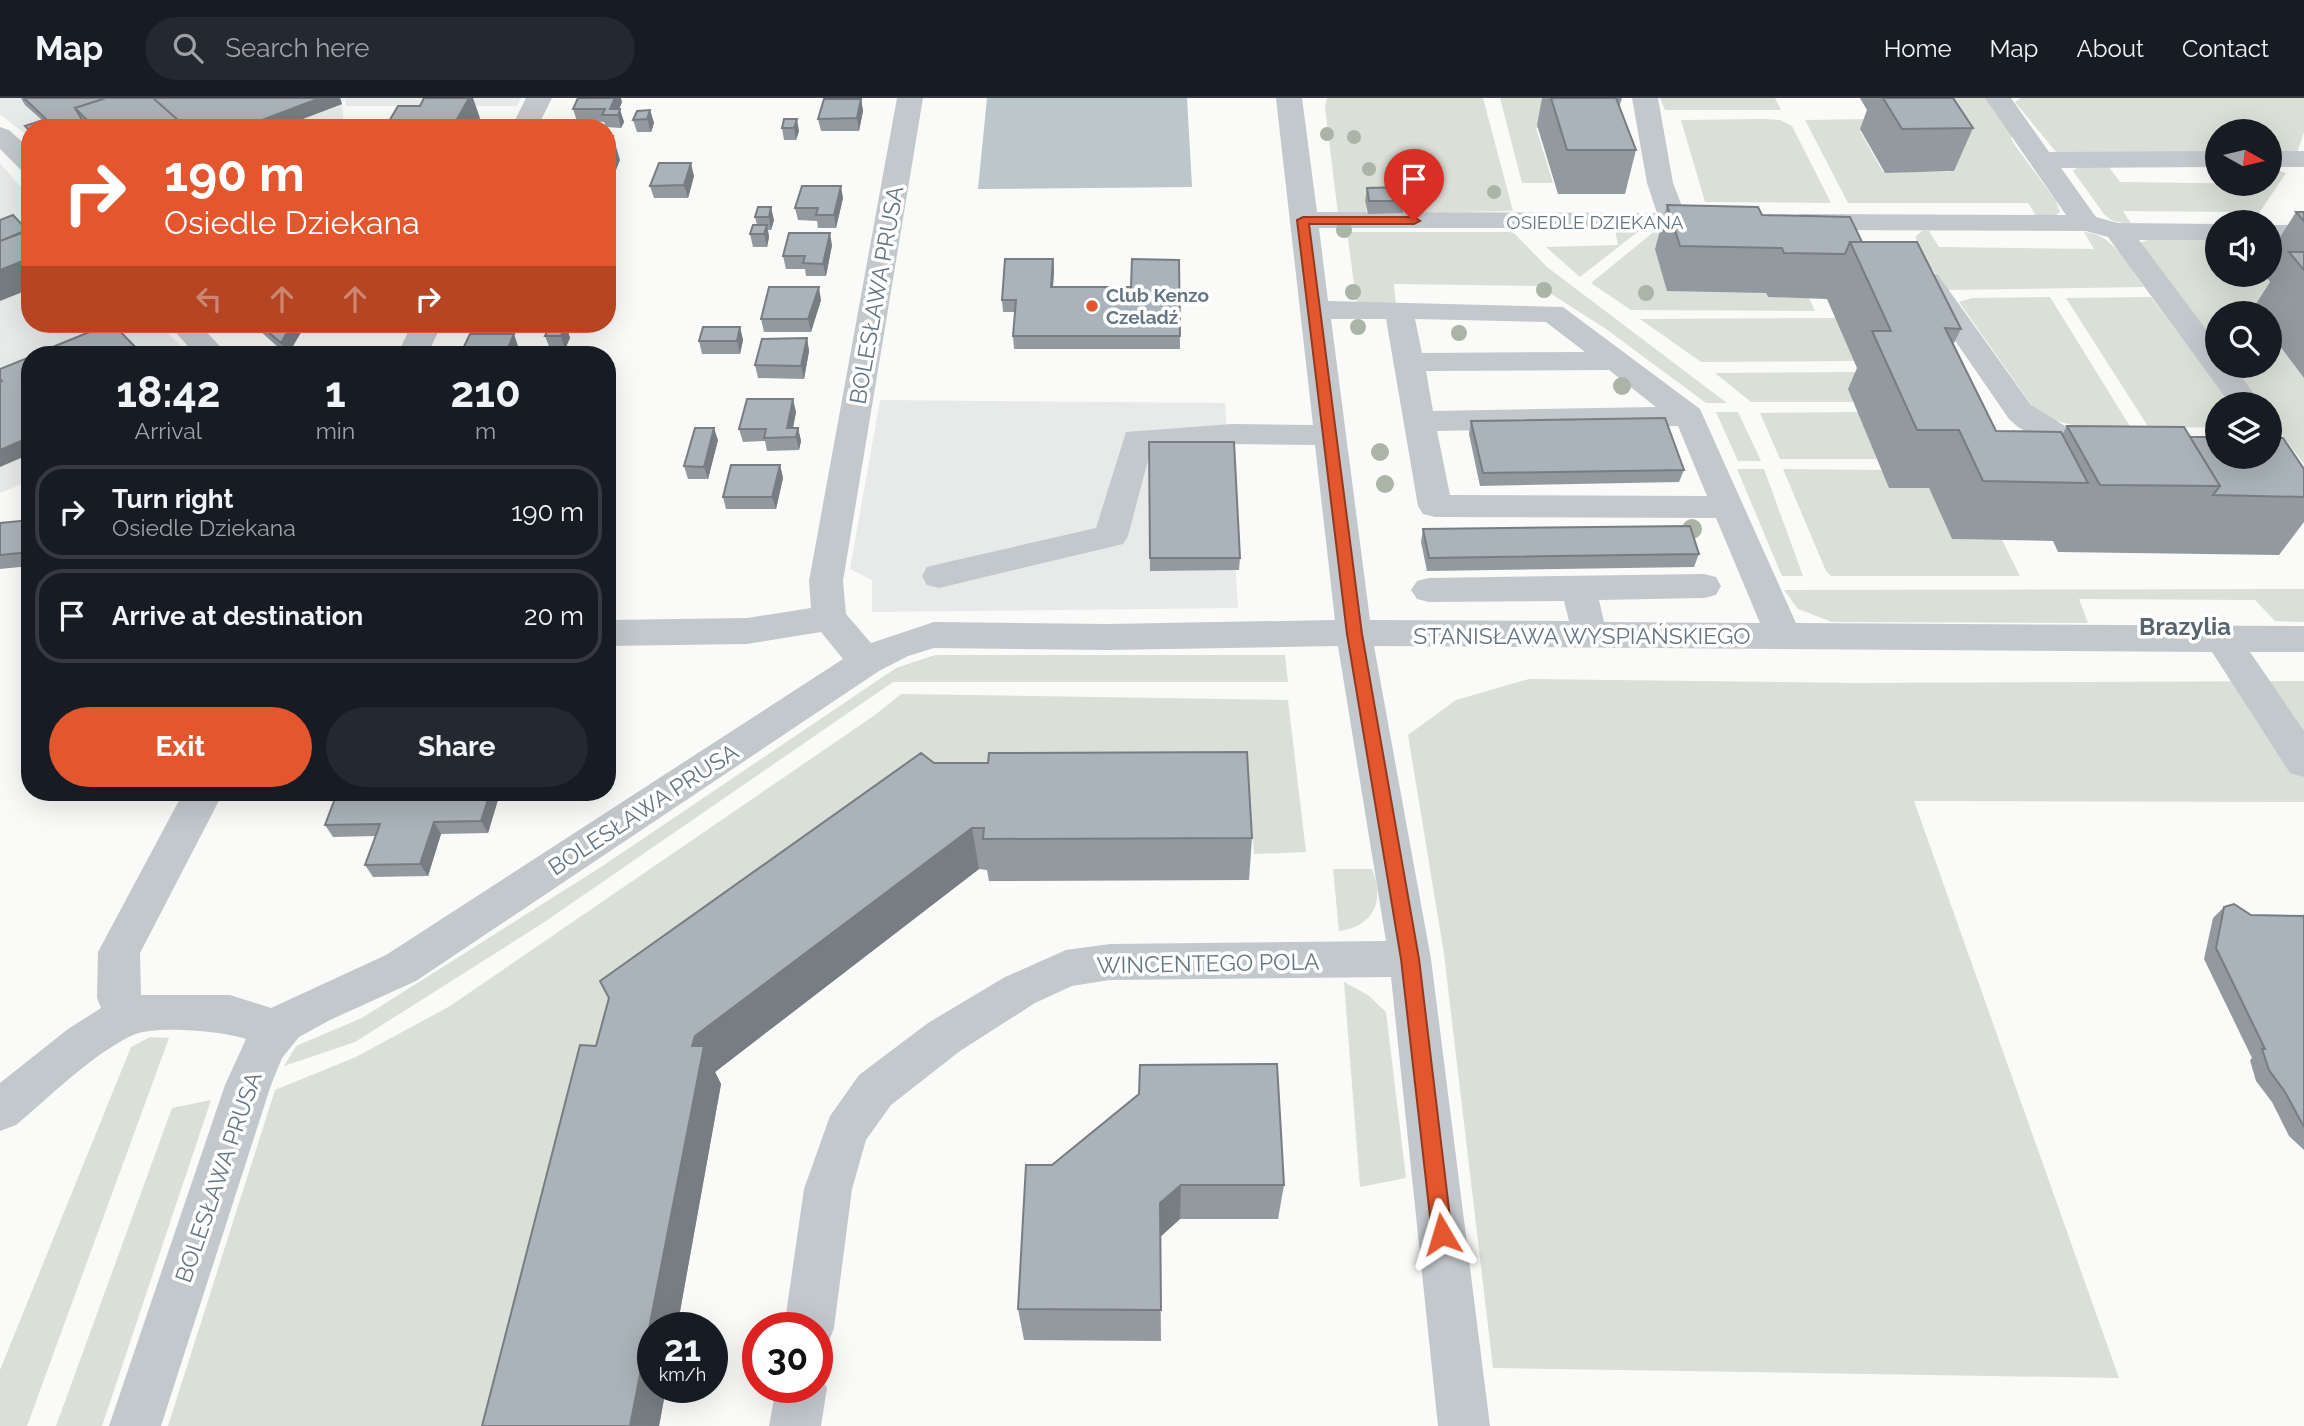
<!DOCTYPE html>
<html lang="en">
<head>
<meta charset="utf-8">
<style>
	:root { --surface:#171b24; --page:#242831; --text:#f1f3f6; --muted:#9ea1a6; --line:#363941; --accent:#e4572e }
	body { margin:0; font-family:Raleway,sans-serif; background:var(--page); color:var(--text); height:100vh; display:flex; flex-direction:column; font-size:26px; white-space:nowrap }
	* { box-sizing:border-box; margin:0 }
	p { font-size:23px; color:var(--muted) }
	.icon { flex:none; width:38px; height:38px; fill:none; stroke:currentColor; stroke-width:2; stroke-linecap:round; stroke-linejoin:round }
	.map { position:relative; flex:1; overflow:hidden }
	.side { position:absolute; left:21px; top:248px; width:595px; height:455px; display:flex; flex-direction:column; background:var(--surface); border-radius:28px; box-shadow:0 7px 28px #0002 }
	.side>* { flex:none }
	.hud { position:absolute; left:21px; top:21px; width:595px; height:214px; border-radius:28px; box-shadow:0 7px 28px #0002; background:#e4572e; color:#fff; overflow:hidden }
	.needle { width:46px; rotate:98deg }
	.controls { position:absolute; left:2205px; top:21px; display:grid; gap:14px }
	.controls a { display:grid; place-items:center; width:77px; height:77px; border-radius:50%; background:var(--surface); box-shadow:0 7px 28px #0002; font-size:35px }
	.speed { position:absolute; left:637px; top:1214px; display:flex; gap:14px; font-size:35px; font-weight:700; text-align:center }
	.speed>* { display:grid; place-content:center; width:91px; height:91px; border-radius:50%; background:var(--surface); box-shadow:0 7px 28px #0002; line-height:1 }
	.speed small { font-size:18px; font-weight:400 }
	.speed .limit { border:10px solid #d22; background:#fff; color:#111 }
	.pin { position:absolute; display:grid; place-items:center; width:60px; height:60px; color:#fff; margin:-72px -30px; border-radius:50% 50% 50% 0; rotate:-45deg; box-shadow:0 0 7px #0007 }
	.pin .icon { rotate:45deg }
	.me { position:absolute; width:77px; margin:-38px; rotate:353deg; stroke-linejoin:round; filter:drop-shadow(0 0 5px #0008) }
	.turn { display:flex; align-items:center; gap:24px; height:147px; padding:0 28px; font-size:32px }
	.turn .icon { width:91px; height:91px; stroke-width:2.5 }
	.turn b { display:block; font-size:49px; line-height:60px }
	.lanes { display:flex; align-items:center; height:66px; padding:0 28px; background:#0003; justify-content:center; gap:35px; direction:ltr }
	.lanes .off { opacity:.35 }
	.eta { display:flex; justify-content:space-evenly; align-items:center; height:119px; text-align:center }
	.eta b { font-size:42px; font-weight:700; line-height:49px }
	.primary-button { display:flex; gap:14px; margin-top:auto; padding:14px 28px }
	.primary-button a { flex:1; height:80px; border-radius:42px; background:var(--accent); color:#fff; font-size:28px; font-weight:700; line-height:80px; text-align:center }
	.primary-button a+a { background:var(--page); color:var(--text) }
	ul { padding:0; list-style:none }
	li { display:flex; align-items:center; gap:21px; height:94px; margin:0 14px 10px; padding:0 14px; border:4px solid var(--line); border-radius:28px }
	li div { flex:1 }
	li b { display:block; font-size:26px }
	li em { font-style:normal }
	header { display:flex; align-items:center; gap:42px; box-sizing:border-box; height:98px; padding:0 35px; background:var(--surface); border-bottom:2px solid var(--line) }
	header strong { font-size:33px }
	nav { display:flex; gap:38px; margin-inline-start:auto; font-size:24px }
	.search { width:490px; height:63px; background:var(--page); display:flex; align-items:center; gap:18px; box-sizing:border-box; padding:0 24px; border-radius:38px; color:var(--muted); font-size:26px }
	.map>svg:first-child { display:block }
</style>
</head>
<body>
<header>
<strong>Map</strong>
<div class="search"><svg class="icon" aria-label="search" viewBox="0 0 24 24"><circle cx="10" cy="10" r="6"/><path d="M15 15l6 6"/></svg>Search here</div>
<nav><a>Home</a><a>Map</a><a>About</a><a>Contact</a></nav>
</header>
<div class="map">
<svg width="2304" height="1328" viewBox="0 0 2304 1328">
	<rect width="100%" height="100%" fill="#fafaf8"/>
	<path fill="#e8e9e9" d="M0 0H521L517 8H346L345 2 277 30H30V40L0 16Z
		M342 6 344 30H281Z
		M0 65 30 100V226H158L191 257H30V383L0 395Z
		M880 302 1225 305 1238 510 872 514V482L850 471Z"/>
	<path fill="#dadfd7" d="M1327 0H1483L1513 113 1403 115 1400 102H1365L1367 116H1338L1325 9Z
		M1500 0H1543L1553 29 1536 30 1553 85H1522Z
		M1660 0H1775L1781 12H1665Z
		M1922 0H1988L2014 37 2011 40 2014 46 2056 103 2060 114 2055 118 2038 120 2028 105H1848L1805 22 1872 21 1879 32 1860 33 1883 74H1951Z
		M2021 0H2304V34L2297 55H2270V33H2217V55L2056 54 2015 4Z
		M1763 21 1780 22 1792 28 1831 105 1705 104 1681 22Z
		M2108 68 2120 84 2270 86V70L2286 75 2253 124H2247L2239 114 2123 113 2132 127 2111 122 2104 116 2073 73 2078 69Z
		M1615 132H1640L1580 179 1546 149 1618 147Z
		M1656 132H1667L1766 195 1768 199 1809 200 1815 213 1631 212 1591 185Z
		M1922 133H1929L1939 149 2094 151 2084 134C2113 135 2128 168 2144 189L1947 192 1917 150 1916 138Z
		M1347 134H1513L1547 169 1727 305H1706L1606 231 1539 188 1394 186 1396 207H1357Z
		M2150 141H2217V177H2264L2291 212 2217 215V251L2149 160 2140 145Z
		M2050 199 2131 330C2097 329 2064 332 2035 312L1959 204 1972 200Z
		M2151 199 2231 306H2217V329L2149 330 2066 200Z
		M1836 220 1854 263 1701 264 1640 221Z
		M2270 235 2304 280V366L2270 321V306H2259L2230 268H2270Z
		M1858 274 1853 304H1751L1715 275Z
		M1716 314H1738L1761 363H1738Z
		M1858 314 1877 361H1780L1760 315Z
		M1737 371H1764L1803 478H1782Z
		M1783 371 1882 372 1929 390 1952 441 2002 442 2020 478H1831L1826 473Z
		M2304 491V524L2275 523 2255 502 2079 501 2088 525 1832 524 1798 511 1784 492Z
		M935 557H1285L1288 584H893L543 825 355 944 284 968 296 948 362 920 604 767 896 570Z
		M1529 581 1855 585 2304 583V704L1914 703 2119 1280 1493 1270 1444 856 1408 637 1456 602Z
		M901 596 1288 602 1306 754 1254 756 1249 690 991 692 612 921 505 1328H168L275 992 356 959 450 908 875 617Z
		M1333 771H1372C1385 803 1374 828 1339 833Z
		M1344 884 1368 897 1386 914 1406 1080 1360 1089Z
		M150 939 169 940 27 1328H0V1272L131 949Z
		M211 1002 102 1328H56L172 1010Z"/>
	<path fill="#bbc7cb" d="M987 0H1187L1192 89 978 91Z"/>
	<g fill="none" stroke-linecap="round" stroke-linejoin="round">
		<path fill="#c3c8cc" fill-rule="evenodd" d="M526 0H552L537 30H511Z
			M897 0H923L843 483 846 516 871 545 934 524 1108 526 1335 522 1315 347 1232 346 1151 351 1128 438 1123 446 939 490 927 487 922 478 927 469 939 466 1096 430 1126 334 1232 326 1313 327 1276 0H1302L1317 114 1657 115 1647 85 1632 0H1658L1673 85 1685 116 1726 118 1730 124 1726 130H1319L1328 203 1563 209 1700 311 1796 525 2304 528V554H2250L2304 633V679L2290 675 2212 554 1374 548 1431 861 1490 1328H1438L1391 879 1110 882 1072 888 1035 905 960 953 891 1007 866 1042 852 1091 834 1230 827 1248 817 1252V1230H784L804 1091 830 1018 859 977 928 925 1005 879 1066 852 1110 846 1386 843 1338 548 1108 552 934 550 908 558 879 573 416 883 330 922 299 939 282 960 271 987 161 1328H109L225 987 246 941C223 933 155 927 133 937 92 956 51 998 16 1027L0 1033V985L68 931 101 910 97 900 98 854 183 695H223L140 855 141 897H230L271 910 386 857 843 561 821 534 747 546 607 548V522L747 520 811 510 809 483ZM1331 221H1386L1418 408 1423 416 1435 419 1716 420 1760 525 1604 524 1599 502 1704 500 1716 497 1721 488 1716 479 1704 476 1429 480 1417 483 1411 492 1417 501 1429 504 1564 503 1569 523 1370 522ZM1415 221 1546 224 1585 254 1422 255ZM1609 272 1656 309 1433 313 1426 273ZM1678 328 1707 398 1450 397 1437 333Z
			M1985 0H2011L2049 54 2217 53V69L2061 70 2096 119 2118 125 2217 126V142H2139L2217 246V268H2234L2261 306H2230L2108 139 2086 133 1801 132 1791 130 1787 124 1791 118 1801 116 2066 117Z
			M0 29 9 32 30 51V74L21 72 0 51Z
			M2270 53H2304V69H2270Z
			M2270 127H2304V143H2270Z
			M1928 174 1938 177 2031 307 2065 328 2107 334 2112 341 2107 348 2096 351 2064 349 2035 339 2018 329 2009 321 1914 183 1918 177Z
			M168 226H199L228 257H196Z
			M412 226H442L427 257H397Z
			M817 1271 827 1290 821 1328H769L776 1290H817Z"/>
	</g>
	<g fill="#aab4a7">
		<circle cx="1327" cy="36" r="7"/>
		<circle cx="1354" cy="39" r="7"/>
		<circle cx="1369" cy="71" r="7"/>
		<circle cx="1411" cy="75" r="7"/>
		<circle cx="1494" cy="94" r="7"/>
		<circle cx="1344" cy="132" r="8"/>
		<circle cx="1544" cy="192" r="8"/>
		<circle cx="1353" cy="194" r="8"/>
		<circle cx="1646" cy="195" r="8"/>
		<circle cx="1358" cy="229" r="8"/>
		<circle cx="1459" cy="235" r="8"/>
		<circle cx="1622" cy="288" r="9"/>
		<circle cx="1380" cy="354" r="9"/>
		<circle cx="1385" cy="386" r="9"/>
		<circle cx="1692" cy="431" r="10"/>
	</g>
	<path fill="#929a9f" d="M21 0H340L342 6 279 30H30V36L25 28 42 22 25 7Z
		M1542 0H1622L1619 9 1636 52 1625 96H1558L1537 27Z
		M1860 0H1954L1973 30 1954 73 1885 75 1860 31 1867 12Z
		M861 1 863 13 859 33H821L818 21Z
		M622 4 619 11 624 24 621 30 606 29 604 24 577 23 573 11Z
		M650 12 654 25 651 34H637L633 22Z
		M784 21 799 33 796 42H784L782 30Z
		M694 78 688 100H654L650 88Z
		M1367 90 1404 103 1403 115 1368 116 1365 103Z
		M843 100 836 130H818L817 123 798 122 795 110Z
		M1667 107 1762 117 1862 144 1961 231 1953 247 1996 333 2062 337 2067 328 2190 339 2304 371V424L2279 457 2058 454 2053 443 1952 441 1929 390H1889L1848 291 1857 270 1827 201 1768 199 1766 195 1667 193 1655 151Z
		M758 109 774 122 771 132H768L769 139 767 149H753L750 136 757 127 755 119Z
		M2296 114H2304V280L2270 235V215H2255L2252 212 2270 184 2264 177H2270V155Z
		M832 147 826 178H806L805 171H786L783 158Z
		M1053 161 1054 173 1053 189H1131L1179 162 1180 251H1014L1013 238 1015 214H1003L1002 202Z
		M821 202 811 234H764L761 221Z
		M252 226H306L288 257H287Z
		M557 226H576L574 231H567L570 240 565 251H550L545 238 557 227Z
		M740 229 743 242 740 256H702L699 243Z
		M807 240 809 253 804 281 758 280 755 267Z
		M796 314 793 330H798L801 343 799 352 767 353 765 343 743 344 739 331Z
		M1471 323 1684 372 1679 384 1480 388 1469 336Z
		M718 342 708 381H688L684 368Z
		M1149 344 1240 460 1239 472 1150 473Z
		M780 367 783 380 776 411H726L723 399Z
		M30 422V468L0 471V425Z
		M1423 431 1699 456 1694 469 1427 473 1421 444Z
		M934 665 1252 740 1249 782 989 783 987 772 979 771 715 974 721 986 677 1230H653V1290H666L659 1328 596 948Z
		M337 695H500L488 735 441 736 428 778 373 779 365 767 376 738 333 739 325 727Z
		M2224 809 2251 817 2302 818 2304 816V1052L2289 1038 2272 1004 2256 983 2250 962 2252 960 2204 861 2213 820Z
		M1026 1067 1284 1087 1278 1121H1180L1160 1139 1161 1243 1024 1242 1018 1211Z"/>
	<path fill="#777d82" d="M320 0H340L342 6 279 30H256L254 25Z
		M469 0H473L480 20 475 30H452Z
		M615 0H621L622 4 617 17 610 11Z
		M861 1 863 13 859 33 857 20Z
		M620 11 624 24 621 30 618 17Z
		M650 12 654 25 651 34 647 21Z
		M797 21 799 33 796 42 794 30Z
		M613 38 620 62 607 95V54Z
		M691 65 694 78 688 100 684 87Z
		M841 88 843 100 836 130 834 117Z
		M771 109 774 122 771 132 769 119Z
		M767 127 769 139 767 149 764 136Z
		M830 135 832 147 826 178 823 166Z
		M30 146V191L0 203V157Z
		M1053 161 1054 173 1052 201 1051 189Z
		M819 189 821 202 811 234 808 221Z
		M292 226H306L287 257 281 245Z
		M566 227 570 240 565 251 561 238Z
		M740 229 743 242 740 256 737 243Z
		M514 236 518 248 515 257H505Z
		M807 240 809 253 804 281 801 268Z
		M793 301 796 314 791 339 787 330Z
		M714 330 718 342 708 381 704 369Z
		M798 330 801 343 799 352 796 339Z
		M30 339V356L0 369V352Z
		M780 367 783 380 776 411 772 399Z
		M490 695H500L488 735 481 723Z
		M434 724 441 736 428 778 420 766Z
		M972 730 979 771 715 974 721 986 677 1230H653V1290H666L659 1328H630L692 948 695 938Z
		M1181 1087 1180 1121 1160 1139V1105Z"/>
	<path fill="#aab3b9" stroke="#777d82" stroke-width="2" d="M24 0H106L75 10 82 22 90 30H30V33L25 28 46 21Z
		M106 0H153L187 30H95L75 10Z
		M153 0H320L254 25 259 30H187Z
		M424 0H469L452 30H385L398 8H420Z
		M578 0H615L610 11H620L618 17H602L605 11H573Z
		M1551 0H1616L1636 52H1567Z
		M1883 0H1953L1973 30 1902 31Z
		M824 1H861L857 20 818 21Z
		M650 12 647 21 633 22 637 13Z
		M784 21H797L794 30H782Z
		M607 38H613L607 54Z
		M659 65H691L684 87 650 88Z
		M802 88H841L834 117H816L818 110H795Z
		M1402 89 1404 103H1369L1367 90Z
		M1667 107 1758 109 1762 117 1850 119 1862 144H1850L1845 156 1784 155 1782 150 1680 148Z
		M758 109H771L769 119H755Z
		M2296 114H2304V123Z
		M13 117 27 132 0 143V122Z
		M753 127H767L764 136H750Z
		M30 132V160L0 172V143Z
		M789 135H830L823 166 803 165 805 158H783Z
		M1850 144H1917L1961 231 1945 230 1996 333 2061 334 2088 385 1983 383 1959 332H1917L1872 233H1891Z
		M2289 154H2304V172Z
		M1005 161H1053L1051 189H1131L1132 161 1179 162 1180 238H1013L1016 202H1002Z
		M769 189H819L808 221H761Z
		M109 226H113L143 257H33Z
		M259 226H292L281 245Z
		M550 227H566L561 238H545Z
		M703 229H740L737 243H699Z
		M470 236H514L505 257H460Z
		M807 240 801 268 755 267 762 241Z
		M30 259V339L0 352V284L2 283 0 281V271Z
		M747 301H793L787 330H798L796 339 764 340 766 331H739Z
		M1665 320 1684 372 1483 375 1471 323Z
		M2067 328 2184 329 2220 388 2100 387Z
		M695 330H714L704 369 684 368Z
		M2190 339H2217V359H2270V340H2283L2304 371V399L2213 397 2220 388Z
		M1149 344H1234L1240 460H1150Z
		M731 367H780L772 399H723Z
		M30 422V454L0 457V425Z
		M1690 428 1699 456 1429 460 1423 431Z
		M1247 654 1252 740 983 741 984 730H972L695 938 692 948H704L630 1328H482L580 947 596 948 609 900 600 883 921 655 934 665H988L989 655Z
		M337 695H490L481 723 434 724 420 766 365 767 380 726 325 727Z
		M2234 806 2251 817 2304 818V1029L2285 994 2269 972 2262 951H2265L2216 850 2224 809Z
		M1277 966 1284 1087H1181L1160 1105 1161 1212 1018 1211 1026 1067H1052L1139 996 1140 967Z"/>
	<path fill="#e4572e" stroke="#94391e" stroke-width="2" d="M1303 119H1414L1420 123 1414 126H1309L1362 536 1419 861 1452 1136 1449 1143 1442 1145 1435 1143 1432 1136 1401 861 1347 536 1297 122Z"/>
	<circle fill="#e4572e" stroke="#fff" stroke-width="2.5" cx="1092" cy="208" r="7"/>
	<g text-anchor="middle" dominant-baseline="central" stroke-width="7" stroke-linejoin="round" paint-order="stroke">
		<g font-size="19" fill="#657683" stroke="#fff">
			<text x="1595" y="124">OSIEDLE DZIEKANA</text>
		</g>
		<g font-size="19" font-weight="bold" fill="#657683" stroke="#fff" text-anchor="start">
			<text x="1106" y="197">Club Kenzo<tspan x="1106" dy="22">Czeladź</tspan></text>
		</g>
		<g font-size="23" fill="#657683" stroke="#fff">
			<text transform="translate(876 197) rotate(-80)">BOLESŁAWA PRUSA</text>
			<text x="1582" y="537">STANISŁAWA WYSPIAŃSKIEGO</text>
			<text transform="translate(643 711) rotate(-33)">BOLESŁAWA PRUSA</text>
			<text transform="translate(1208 865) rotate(-1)">WINCENTEGO POLA</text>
			<text transform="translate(218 1079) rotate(-71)">BOLESŁAWA PRUSA</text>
		</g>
		<g font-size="24" font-weight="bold" fill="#57646e" stroke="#fff">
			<text x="2185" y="528">Brazylia</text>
		</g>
	</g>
</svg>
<div class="controls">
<a><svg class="needle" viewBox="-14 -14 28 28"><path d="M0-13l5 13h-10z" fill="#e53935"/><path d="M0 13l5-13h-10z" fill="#9ea1a6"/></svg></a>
<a><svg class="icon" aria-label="sound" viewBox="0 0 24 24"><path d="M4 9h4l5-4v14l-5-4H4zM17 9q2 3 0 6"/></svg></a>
<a><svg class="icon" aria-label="search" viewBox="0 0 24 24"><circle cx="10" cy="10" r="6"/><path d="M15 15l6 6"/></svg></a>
<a><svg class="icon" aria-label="layers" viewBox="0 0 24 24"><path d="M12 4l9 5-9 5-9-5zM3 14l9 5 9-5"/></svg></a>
</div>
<div class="speed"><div>21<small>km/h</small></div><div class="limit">30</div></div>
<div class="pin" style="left:1414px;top:123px;background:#d93025"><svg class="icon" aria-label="arrive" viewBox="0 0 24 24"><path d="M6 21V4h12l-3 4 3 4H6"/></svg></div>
<svg class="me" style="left:1442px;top:1136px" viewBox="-20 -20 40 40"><path d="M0-17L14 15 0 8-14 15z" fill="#e4572e" stroke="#fff" stroke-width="4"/></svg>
<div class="hud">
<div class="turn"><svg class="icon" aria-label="right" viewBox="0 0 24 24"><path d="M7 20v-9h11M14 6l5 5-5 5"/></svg><div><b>190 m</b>Osiedle Dziekana</div></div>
<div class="lanes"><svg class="icon off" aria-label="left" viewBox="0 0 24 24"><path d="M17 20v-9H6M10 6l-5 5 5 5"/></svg><svg class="icon off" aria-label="ahead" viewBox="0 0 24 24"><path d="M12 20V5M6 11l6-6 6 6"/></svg><svg class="icon off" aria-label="ahead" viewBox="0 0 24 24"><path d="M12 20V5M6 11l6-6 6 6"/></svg><svg class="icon" aria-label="right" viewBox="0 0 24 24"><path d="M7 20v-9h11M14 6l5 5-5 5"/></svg></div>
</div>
<section class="side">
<div class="eta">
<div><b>18:42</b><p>Arrival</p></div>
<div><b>1</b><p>min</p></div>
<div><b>210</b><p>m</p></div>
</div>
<ul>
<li><svg class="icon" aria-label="right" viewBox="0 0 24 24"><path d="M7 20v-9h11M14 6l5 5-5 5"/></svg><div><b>Turn right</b><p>Osiedle Dziekana</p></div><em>190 m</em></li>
<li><svg class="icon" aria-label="arrive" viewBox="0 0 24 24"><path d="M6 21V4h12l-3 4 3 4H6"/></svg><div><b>Arrive at destination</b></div><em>20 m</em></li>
</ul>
<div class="primary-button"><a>Exit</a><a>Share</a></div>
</section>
</div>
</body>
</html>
